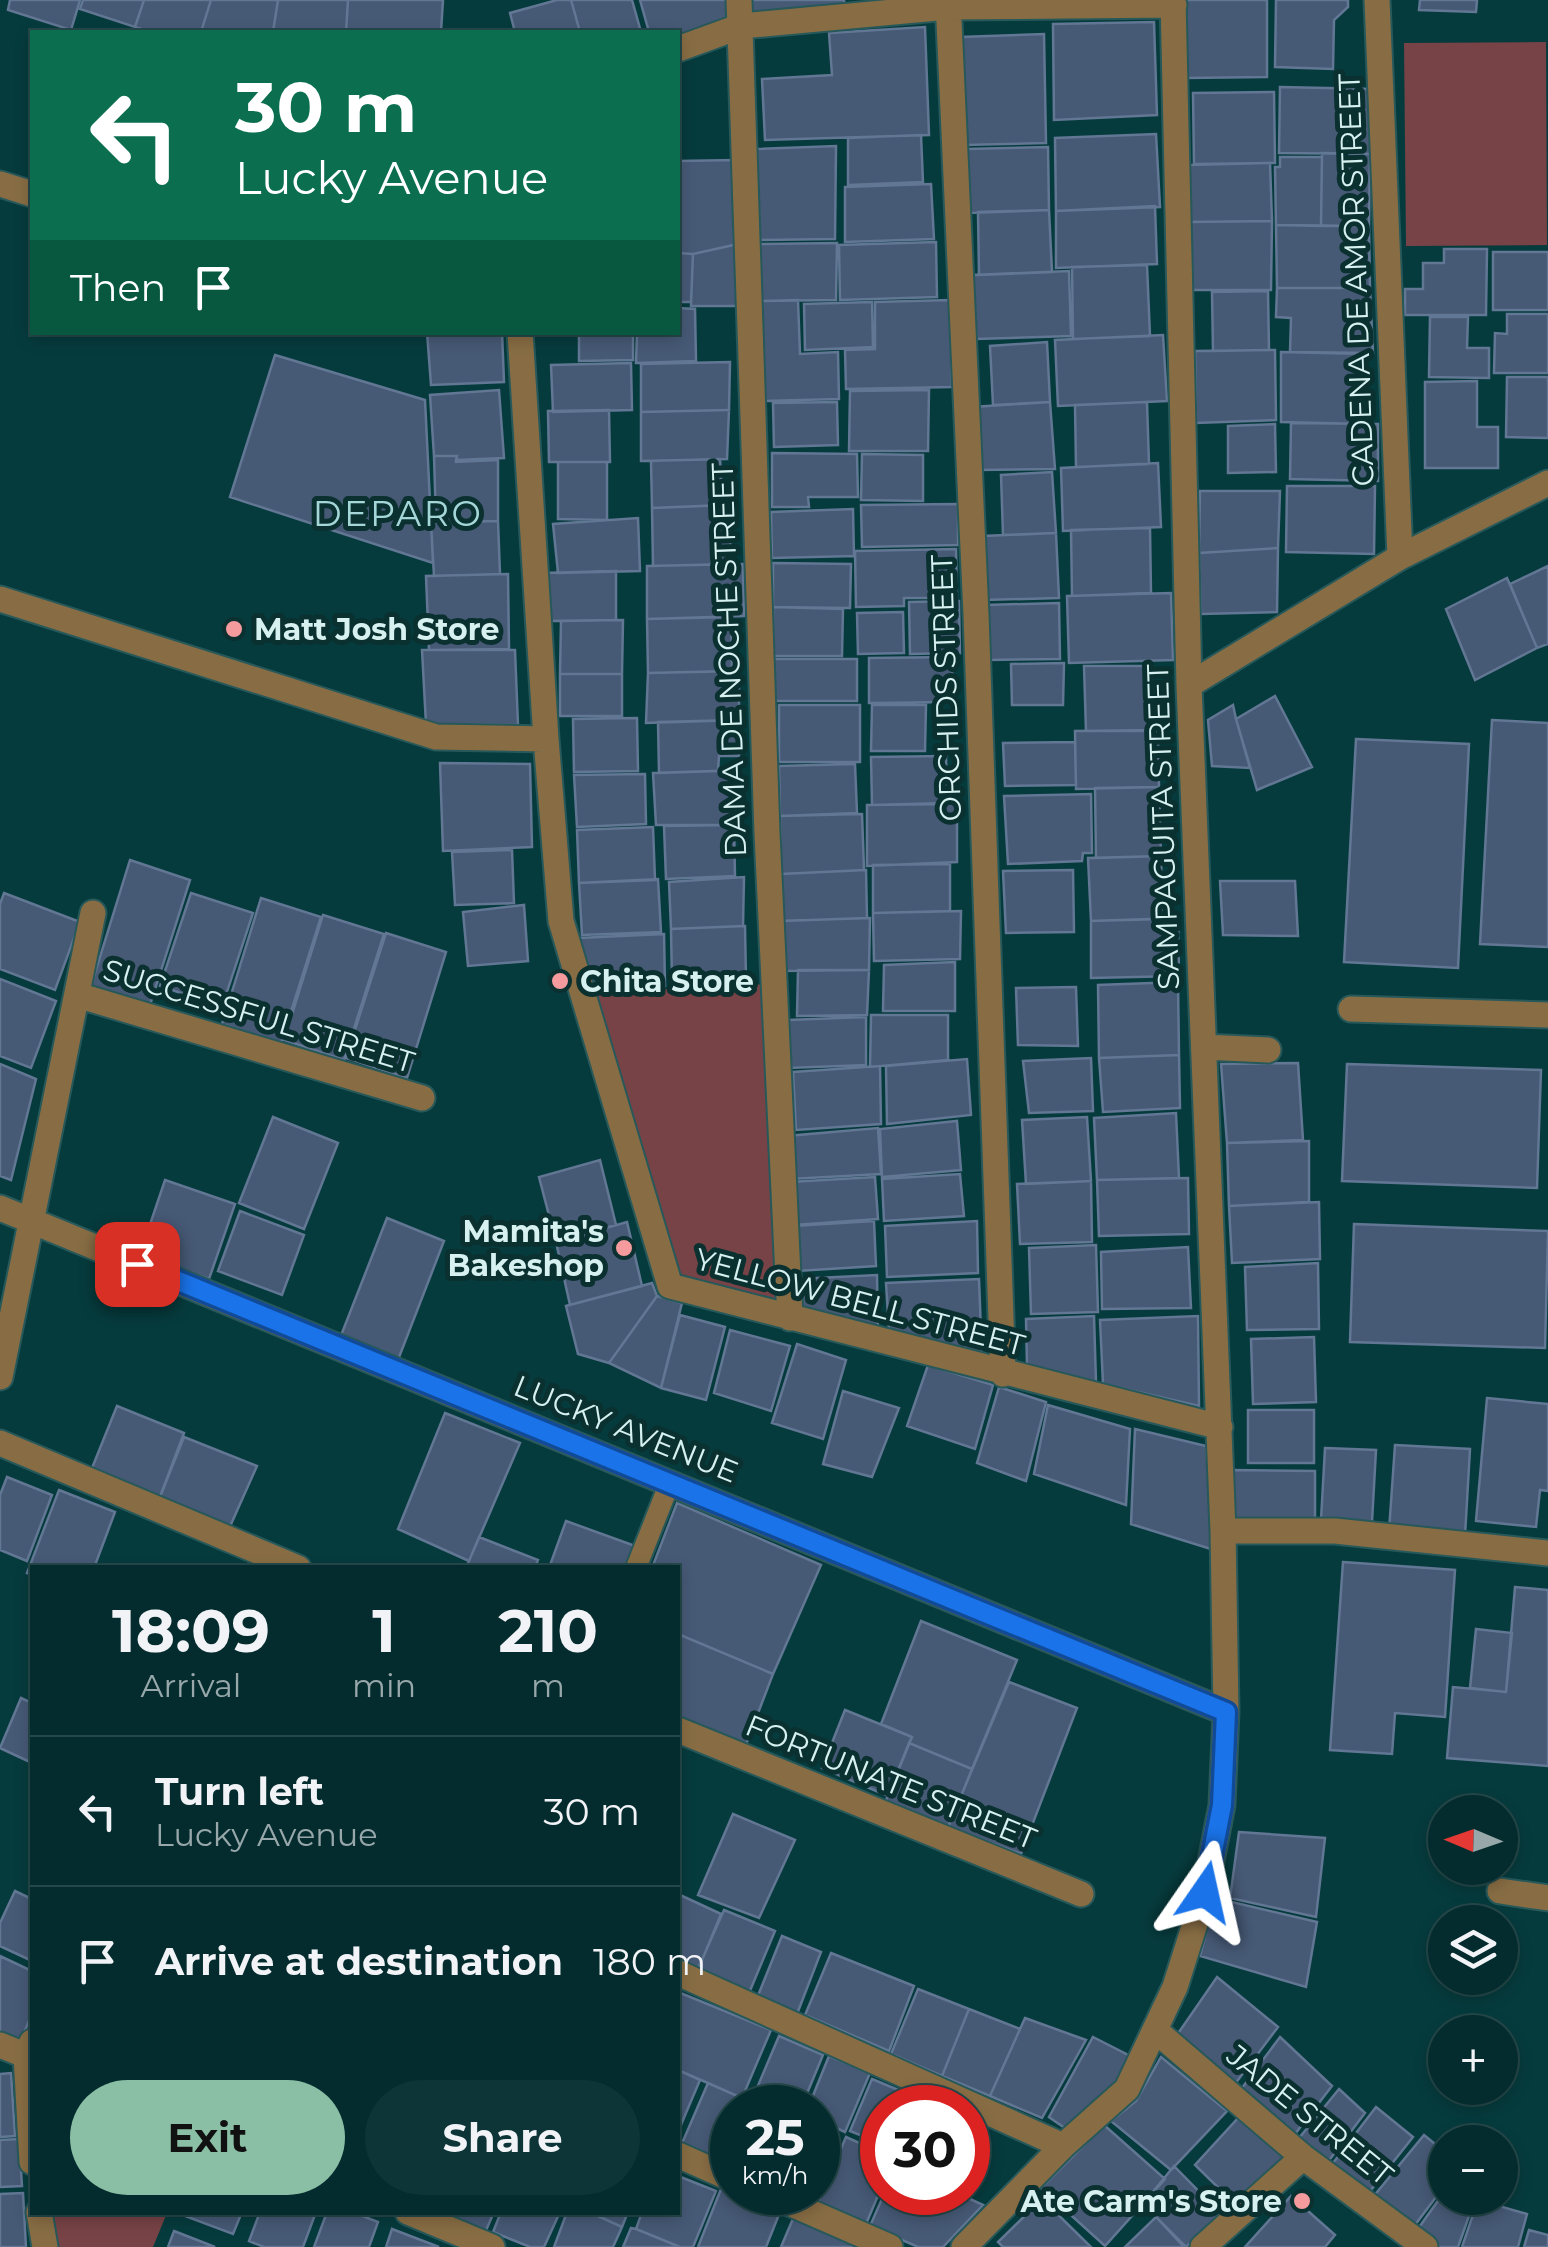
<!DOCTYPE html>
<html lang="en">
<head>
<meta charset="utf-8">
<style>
	:root { --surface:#042c2e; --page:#0d3436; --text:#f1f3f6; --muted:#97a7aa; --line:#25484a; --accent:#8abfa5 }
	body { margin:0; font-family:Montserrat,sans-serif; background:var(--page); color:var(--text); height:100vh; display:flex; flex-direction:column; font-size:38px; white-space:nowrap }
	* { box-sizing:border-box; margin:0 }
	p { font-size:32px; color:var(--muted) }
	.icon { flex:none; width:55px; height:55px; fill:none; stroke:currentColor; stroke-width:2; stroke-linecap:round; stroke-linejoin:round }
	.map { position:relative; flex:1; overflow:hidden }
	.sheet { position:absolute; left:30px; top:1565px; width:650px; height:650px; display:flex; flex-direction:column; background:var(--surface); border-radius:0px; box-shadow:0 5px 15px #0003,0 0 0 2px var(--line) }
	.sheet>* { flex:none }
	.top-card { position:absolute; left:30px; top:30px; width:650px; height:305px; border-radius:0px; box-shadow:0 5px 15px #0003,0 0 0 2px var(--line); background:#0b6e4f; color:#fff; overflow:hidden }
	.needle { width:65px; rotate:272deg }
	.tools { position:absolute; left:1428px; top:1795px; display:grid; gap:20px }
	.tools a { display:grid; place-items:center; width:90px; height:90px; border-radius:50%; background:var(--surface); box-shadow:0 5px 15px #0003,0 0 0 2px var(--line); font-size:50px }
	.speed { position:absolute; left:710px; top:2085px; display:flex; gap:20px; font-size:50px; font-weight:700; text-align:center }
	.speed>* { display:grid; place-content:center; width:130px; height:130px; border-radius:50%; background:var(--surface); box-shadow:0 5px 15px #0003,0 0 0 2px var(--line); line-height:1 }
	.speed small { font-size:25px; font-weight:400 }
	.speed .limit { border:15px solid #d22; background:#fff; color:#111 }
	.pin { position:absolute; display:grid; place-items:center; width:85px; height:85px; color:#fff; margin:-42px; border-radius:20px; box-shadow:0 5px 15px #0006 }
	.me { position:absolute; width:110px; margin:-55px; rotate:11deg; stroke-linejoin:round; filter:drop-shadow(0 0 8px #0008) }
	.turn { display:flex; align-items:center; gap:35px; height:210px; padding:0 40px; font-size:45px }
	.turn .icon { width:130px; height:130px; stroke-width:2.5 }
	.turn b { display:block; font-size:70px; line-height:85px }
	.then { display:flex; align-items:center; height:95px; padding:0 40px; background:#0003; gap:20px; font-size:38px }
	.eta { display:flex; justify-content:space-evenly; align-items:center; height:170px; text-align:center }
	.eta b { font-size:60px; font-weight:700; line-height:70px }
	.action { display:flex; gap:20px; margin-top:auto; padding:20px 40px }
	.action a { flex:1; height:115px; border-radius:60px; background:var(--accent); color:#111; font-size:40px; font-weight:700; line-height:115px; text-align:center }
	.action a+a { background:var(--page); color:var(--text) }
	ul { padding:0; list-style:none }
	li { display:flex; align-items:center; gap:30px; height:150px; padding:0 40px; border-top:2px solid var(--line) }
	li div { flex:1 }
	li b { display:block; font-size:38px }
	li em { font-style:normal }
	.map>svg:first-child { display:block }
</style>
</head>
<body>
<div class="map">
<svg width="1548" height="2247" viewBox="0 0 1548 2247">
	<rect width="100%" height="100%" fill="#063b3d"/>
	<path fill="#774346" d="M1546 42 1547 245 1406 246 1404 43Z
		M769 984 785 1313 674 1282 588 993Z
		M39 2213H167L153 2247H45Z"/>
	<path fill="#465975" stroke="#627794" stroke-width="2.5" d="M10 0H80L71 30 8 10Z
		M83 0H144L135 27 80 9Z
		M144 0H211L201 32H151L135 27Z
		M211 0H278L273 32H201Z
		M278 0H348L346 32H273Z
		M348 0H443L441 32H346Z
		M557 0H571L580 32H515L510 13Z
		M571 0H632L641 32H580Z
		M640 0H730L731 24 678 43V32H649Z
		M745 0H844L845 12 746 21Z
		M1185 0H1267V77L1186 78Z
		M1276 0H1348V7L1334 20 1333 69 1275 67Z
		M1420 0H1477L1476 12 1419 10Z
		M1154 22 1157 115 1054 120 1053 24Z
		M925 27 929 135 765 140 762 79 832 75 829 33Z
		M1044 34 1046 143 964 145 960 37Z
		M1280 87 1372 89 1375 154 1279 153Z
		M1274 92 1275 163 1194 164 1193 93Z
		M1156 134 1160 207 1056 211 1055 138Z
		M921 135 923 182 848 185V138Z
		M836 146 835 239 758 240 756 149Z
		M1048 147 1049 210 968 213 966 149Z
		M1322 153 1370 154 1369 226H1321Z
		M1280 157H1322L1321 226 1276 225 1275 167H1280Z
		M735 160 738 244 693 254 678 253V161Z
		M1270 163 1272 221 1188 222 1187 165Z
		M931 184 934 239 845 242V187Z
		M1155 206 1157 264 1056 268V211Z
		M1049 210 1052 272 979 275 978 212Z
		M1272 221 1271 290H1184L1188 222Z
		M1276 225 1369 226 1370 288H1277Z
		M936 242 937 297 840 300 839 245Z
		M837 243 836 300 757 301 755 244Z
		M738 244 740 306H691L693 254Z
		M1444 249H1487L1486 315H1405V289H1423V263H1444Z
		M1493 252H1548V310H1493Z
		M678 253 693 254 691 302H678Z
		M1147 265 1150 336 1073 339 1072 267Z
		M1069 271 1071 336 976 339 973 275Z
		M1277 288H1370L1373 353 1290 352 1291 318 1276 317Z
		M1268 291 1269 350 1213 351 1212 292Z
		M798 300 800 354 838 352 839 399 763 401 760 301Z
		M950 300 952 387 846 389 845 350 875 349V302Z
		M872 302 873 347 805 350 804 304Z
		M678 308 695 309 696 361 636 363 637 332H678Z
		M1507 314H1548V373H1494L1495 333 1507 334Z
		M1430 317H1468L1467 348H1489V378L1429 377Z
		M427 332H502L504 382 431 385Z
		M579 332H633V360L579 361Z
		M1163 335 1167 401 1058 406 1055 340Z
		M1047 342 1050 402 993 405 990 346Z
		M1275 350 1276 420 1196 423 1195 351Z
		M1281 352 1366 354 1365 424 1281 422Z
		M275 355 425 400 433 563 230 497Z
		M730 362 729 410 641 412V364Z
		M631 363 632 410 553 412 551 365Z
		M1507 377H1548V438L1506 437Z
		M1477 381V427H1498V468H1425V382Z
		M499 390 504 458 456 460 457 456H434L430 395Z
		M929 390 928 451H849L850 391Z
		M837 402 838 445 774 447 773 403Z
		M1050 402 1055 469 977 470 973 407Z
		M1147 402 1149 464 1076 467 1075 405Z
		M609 410 610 462H549L548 411Z
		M729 410 727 459 641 461V412Z
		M1291 423 1378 424V481L1290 479Z
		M1275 424 1276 472 1228 473V426Z
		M772 453 857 454 858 497H808L809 507H772Z
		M862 454 923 455V501L861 500Z
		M434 456H457L456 462 498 460V521L436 522Z
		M720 459 723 505 652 508 651 461Z
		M558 462H607V520L558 519Z
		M1158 463 1161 527 1063 531 1061 468Z
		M1052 472 1056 533 1003 535 1001 475Z
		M1287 486H1375L1374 554 1286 552Z
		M1200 491H1280L1278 548 1199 553Z
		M958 504V545L862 547 861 505Z
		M729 505 731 564 653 566 652 508Z
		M853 509 854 556 772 558 771 512Z
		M638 518 640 571 558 573 553 524Z
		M498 521 500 574 434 576 431 523Z
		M1150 528 1151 593 1072 596 1071 530Z
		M1056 533 1059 598 984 600 983 536Z
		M1278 548 1277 612 1201 614 1199 553Z
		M956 549 957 598H904V606L856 607 855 551Z
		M773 563 851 564 850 608 773 607Z
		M743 564 744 616 647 619V566Z
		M1548 566V644L1537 648 1510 584Z
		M616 571V620L544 621 543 573Z
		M508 574 509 649 429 650 426 576Z
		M1507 578 1537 648 1475 680 1446 609Z
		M1171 593 1173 660 1069 663 1067 596Z
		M959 601 960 653 910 654 909 602Z
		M1059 603 1060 659 988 660 986 605Z
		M773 607 843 609 842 656H773Z
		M903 612 904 653 858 654 857 613Z
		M731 617 732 671 648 673 647 619Z
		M623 620 622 674H560L561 621Z
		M422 650H515L518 725 426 724Z
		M952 657 953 702 869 703V658Z
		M772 659H857V701H772Z
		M1064 663 1063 705H1012L1011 664Z
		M1084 666H1152L1150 731H1086Z
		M739 671V720L646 723 648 673Z
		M560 674H622V716H560Z
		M1275 696 1312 767 1257 790 1236 719Z
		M779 705H860V762H779Z
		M872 705H926L925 751H871Z
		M1233 705 1236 719 1250 768 1212 766 1208 720Z
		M637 718 638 771 574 772 573 719Z
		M739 720V756H719L718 771 659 773 658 722Z
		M1492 720 1548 723V947L1480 944Z
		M1158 730 1159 787 1076 789 1075 731Z
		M1356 739 1469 744 1458 968 1344 962Z
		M1075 742 1076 785 1005 786 1003 743Z
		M946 756 947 803 872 805 871 757Z
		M440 763 530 764 532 847 443 851Z
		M855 764 857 813 780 816 779 766Z
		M741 770V825H656L653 773Z
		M645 774 646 824 577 827 574 775Z
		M1159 787 1161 856 1096 858 1095 788Z
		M1091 794 1092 853H1083L1082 861 1008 864 1004 796Z
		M957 804V862L867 866V805Z
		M862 814 864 870 781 874 780 816Z
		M734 825 735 876 666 879 664 826Z
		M653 827 655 880 579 883 577 830Z
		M512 850 514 903 455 905 452 852Z
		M1161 856 1162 919 1091 921 1088 858Z
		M130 860 190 880 150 1005 91 986Z
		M950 864V911L873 913V865Z
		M866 870 867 918 782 921 781 874Z
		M1073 870 1074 932 1006 933 1003 871Z
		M744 877 743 926 671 929 669 882Z
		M658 879 661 932 582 935 579 883Z
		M1220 881H1295L1298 936 1223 935Z
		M4 893 80 922 55 990 0 969V904Z
		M191 893 253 913 222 1007 160 986Z
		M261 898 321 917 281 1043 222 1024Z
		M524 905 528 961 468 966 463 912Z
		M961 911 960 959 874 961 873 913Z
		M323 915 384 934 344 1060 284 1040Z
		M870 918 869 970 778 971V921Z
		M1178 918 1179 976 1091 978V921Z
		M745 926 746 980 672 983 671 929Z
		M386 933 446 952 407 1078 346 1058Z
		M664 934 665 986 589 988 579 938Z
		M955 962V1011H883L884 965Z
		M798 970H869L867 1015 797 1016Z
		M0 979 56 1001 31 1068 0 1056Z
		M1178 982 1179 1055 1099 1058 1098 985Z
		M1076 987 1078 1046 1018 1045 1016 988Z
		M871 1015H948V1060L870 1067Z
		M866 1017V1065L788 1068V1020Z
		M1179 1055 1180 1108 1103 1112 1099 1058Z
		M1091 1058 1093 1111 1029 1113 1023 1061Z
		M967 1059 971 1115 887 1124 886 1066Z
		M1298 1063 1303 1140 1227 1143 1221 1064Z
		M0 1064 36 1079 11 1180 0 1176Z
		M1347 1064 1541 1070 1537 1188 1342 1181Z
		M880 1066 881 1124 796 1130 793 1072Z
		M1176 1113 1179 1178 1097 1180 1094 1118Z
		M273 1117 338 1143 304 1229 239 1203Z
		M1087 1117 1091 1181 1026 1184 1022 1120Z
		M957 1121 961 1170 882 1177 880 1129Z
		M878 1128 881 1174 790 1179 787 1136Z
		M1309 1141V1202L1229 1206 1227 1143Z
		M600 1160 616 1225 556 1242 539 1177Z
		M960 1174 964 1216 884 1221 882 1179Z
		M875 1177 878 1219 794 1225 790 1182Z
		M1188 1178 1189 1234 1099 1236 1097 1180Z
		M165 1180 235 1204 209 1279 140 1254Z
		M1091 1181 1092 1242 1020 1244 1017 1184Z
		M1319 1202 1320 1259 1232 1263 1229 1206Z
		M240 1211 304 1235 282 1295 218 1271Z
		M387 1218 444 1241 398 1360 340 1338Z
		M874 1221 876 1266 797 1271 793 1226Z
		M977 1221 978 1273 887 1277 885 1226Z
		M627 1222 642 1286 570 1305 556 1242Z
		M1354 1224 1548 1231 1545 1348 1350 1342Z
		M1096 1245 1098 1312 1031 1314 1029 1248Z
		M1188 1247 1191 1308 1102 1309 1101 1252Z
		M1318 1263 1319 1329 1247 1330 1245 1267Z
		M877 1275 878 1333 798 1313 797 1279Z
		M979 1279 982 1358 889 1331 886 1283Z
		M652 1283 657 1296 609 1363 578 1354 566 1306Z
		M657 1296 682 1303 661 1388 609 1363Z
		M680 1315 725 1327 706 1400 661 1388Z
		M1094 1316 1096 1382 1027 1366 1026 1319Z
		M1198 1316 1199 1406 1103 1384 1100 1320Z
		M730 1330 790 1346 771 1411 714 1393Z
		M1314 1337 1316 1402 1253 1404 1251 1339Z
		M797 1344 846 1360 823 1439 772 1423Z
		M928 1365 993 1385 975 1449 907 1426Z
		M999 1387 1046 1402 1026 1481 977 1463Z
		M843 1391 899 1408 872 1477 823 1464Z
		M1487 1398 1548 1404V1491L1540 1490 1536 1527 1476 1521Z
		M1048 1405 1130 1429 1126 1505 1034 1474Z
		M117 1406 184 1433 158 1502 90 1473Z
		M1248 1410H1314V1463H1248Z
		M445 1413 520 1443 469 1561 398 1529Z
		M1135 1429 1206 1446 1214 1550 1131 1524Z
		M184 1437 257 1466 228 1531 158 1502Z
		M1395 1445 1470 1449 1465 1536 1389 1531Z
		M1325 1448 1376 1450 1372 1522 1321 1520Z
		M1230 1470 1315 1471V1526H1231Z
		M7 1477 52 1495 27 1561 0 1550V1495Z
		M59 1490 115 1512 94 1568H32V1575L27 1573Z
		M677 1503 821 1565 773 1674 678 1634V1568H652Z
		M566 1521 638 1547 630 1568H549Z
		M479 1537 538 1560 535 1568H466Z
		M1343 1562 1455 1570 1445 1717 1395 1713 1392 1754 1330 1750Z
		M1515 1587 1548 1590V1766L1447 1758 1453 1687 1506 1692Z
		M921 1621 1017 1660 972 1769 909 1743 912 1737 881 1724Z
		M1476 1629 1512 1633 1506 1692 1470 1688Z
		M678 1634 773 1674 745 1747 678 1719Z
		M1009 1682 1077 1708 1021 1854 948 1827Z
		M21 1698 32 1703V1763L0 1748Z
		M845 1710 912 1737 888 1796 822 1768Z
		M909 1743 972 1769 946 1833 883 1808Z
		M733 1814 795 1840 759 1918 698 1895Z
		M1239 1832 1325 1838 1316 1917 1230 1898Z
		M15 1891 32 1899V1961L0 1946V1923Z
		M678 1894 721 1914 696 1975 678 1968Z
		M1215 1898 1317 1922 1306 1987 1200 1956Z
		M724 1910 775 1931 749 1993 697 1971Z
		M782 1936 821 1952 797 2014 757 1998Z
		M831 1953 914 1986 889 2051 805 2015Z
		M0 1956 32 1971V2014L20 2042 0 2033Z
		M1217 1977 1278 2027 1235 2084 1177 2035Z
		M918 1989 969 2009 942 2076 891 2054Z
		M678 1992 771 2030 742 2098 678 2070Z
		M969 2009 1020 2029 990 2096 942 2076Z
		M1025 2018 1086 2040 1042 2118 990 2096Z
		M779 2036 823 2055 801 2108H783L754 2095Z
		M1093 2037 1136 2059 1118 2086 1069 2131 1049 2117Z
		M1280 2037 1332 2086 1292 2138 1239 2092Z
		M829 2056 870 2073 845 2132 818 2120V2108H808Z
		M1161 2057 1227 2111 1171 2170 1111 2121 1136 2101Z
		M678 2070 700 2080 678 2132Z
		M11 2073 15 2136 0 2137V2074Z
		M872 2079 920 2099 917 2108H882V2144L850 2131Z
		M708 2083 764 2108H732V2171L680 2148Z
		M1339 2089 1365 2113 1324 2167 1295 2143Z
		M1376 2107 1413 2137 1367 2195 1330 2167Z
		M1239 2117 1287 2159 1236 2205 1195 2165Z
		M1104 2125 1165 2179 1105 2246 1041 2188Z
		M818 2130 837 2138 818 2188Z
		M1424 2135 1445 2152V2185L1412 2229 1373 2197Z
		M846 2137 882 2153V2186L866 2224 818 2203Z
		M19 2139 22 2186 0 2187V2140Z
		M1174 2166 1222 2215 1186 2247 1143 2204Z
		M678 2176 716 2191 693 2247H680L636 2229 642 2212H678Z
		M723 2184 732 2188V2192H745L782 2207 766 2247H698Z
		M1445 2191V2198L1475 2199 1458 2247H1434L1415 2233Z
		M885 2192H955L983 2205 943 2247H918L870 2226Z
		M23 2193 26 2247H0V2194Z
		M1291 2196 1335 2235 1325 2247H1245Z
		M1042 2199 1091 2247H1003L998 2242Z
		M1478 2200 1527 2214 1518 2247H1462Z
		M186 2212H242L233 2234 185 2216Z
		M260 2212H316L303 2247H264L249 2241Z
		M327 2212H352L378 2222 369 2247H314Z
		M453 2212H494L484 2235 450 2219Z
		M501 2212H560L544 2247H530L493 2232Z
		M567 2212H589L622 2227 613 2247H554Z
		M589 2212H628L622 2227Z
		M795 2214 875 2247H781Z
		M1156 2217 1184 2247H1125Z
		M631 2228 636 2229 680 2247H623Z
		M392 2229 439 2247H386Z
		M1529 2230 1548 2235V2247H1524Z
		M174 2231 215 2247H168Z"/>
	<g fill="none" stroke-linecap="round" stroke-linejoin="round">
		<defs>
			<path id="lane" d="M636 1568 670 1482"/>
			<path id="street" d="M739 0 767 833 790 1318
				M948 0 976 614 1003 1374
				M1377 0 1400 557
				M678 49 741 26 948 7 1174 5
				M0 184 32 194
				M520 332 546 739 561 921 670 1286 1220 1427
				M0 599 436 737 546 739
				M1189 685 1400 557 1548 483
				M77 995 422 1098
				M1351 1009 1548 1015
				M1204 1047 1268 1050
				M0 1208 1226 1712
				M0 1377 93 913
				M0 1443 298 1568
				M1223 1531H1335L1548 1553
				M678 1730 1081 1894
				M1500 1891 1548 1898
				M678 1973 1063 2146
				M1156 2031 1303 2157 1425 2247
				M32 2042 26 2055 32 2162
				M0 2045 32 2058
				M678 2155 732 2179
				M764 2192 890 2247
				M39 2212 45 2247
				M408 2212 492 2247
				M964 2247 1063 2146 1127 2089 1175 1987 1205 1892 1222 1805 1226 1712 1223 1531 1189 685 1173 0
				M1203 2247 1303 2157"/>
		</defs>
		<use href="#lane" stroke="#27585a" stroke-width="24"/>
		<use href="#street" stroke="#27585a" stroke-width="29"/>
		<use href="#lane" stroke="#886d44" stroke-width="20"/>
		<use href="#street" stroke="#886d44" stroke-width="25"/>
	</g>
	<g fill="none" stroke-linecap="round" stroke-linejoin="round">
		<defs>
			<path id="route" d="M137 1264 1226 1712 1222 1805 1205 1892"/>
		</defs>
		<use href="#route" stroke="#114b97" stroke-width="25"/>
		<use href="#route" stroke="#1a73e8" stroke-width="18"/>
	</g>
	<g fill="#f59b9e" stroke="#0a3030" stroke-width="4">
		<circle cx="234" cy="629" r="10"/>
		<circle cx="560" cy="981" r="10"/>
		<circle cx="624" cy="1248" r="10"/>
		<circle cx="1302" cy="2201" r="10"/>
	</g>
	<g text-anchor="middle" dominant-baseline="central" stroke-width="10" stroke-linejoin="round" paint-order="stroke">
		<g font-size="30" fill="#d7f0f0" stroke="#0a3030">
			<text transform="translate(1356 280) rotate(-92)">CADENA DE AMOR STREET</text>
			<text transform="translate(729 660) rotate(-92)">DAMA DE NOCHE STREET</text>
			<text transform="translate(946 688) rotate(-92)">ORCHIDS STREET</text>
			<text transform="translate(1163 827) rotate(-92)">SAMPAGUITA STREET</text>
			<text transform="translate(259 1016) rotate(17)">SUCCESSFUL STREET</text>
			<text transform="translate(860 1302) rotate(15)">YELLOW BELL STREET</text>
			<text transform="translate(626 1429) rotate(22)">LUCKY AVENUE</text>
			<text transform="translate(891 1782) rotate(22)">FORTUNATE STREET</text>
			<text transform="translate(1310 2115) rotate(39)">JADE STREET</text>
		</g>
		<g font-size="30" font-weight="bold" fill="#d7f0f0" stroke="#0a3030" text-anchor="start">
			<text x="254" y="629">Matt Josh Store</text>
			<text x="580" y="981">Chita Store</text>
			<text x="604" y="1231" text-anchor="end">Mamita's<tspan x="604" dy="34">Bakeshop</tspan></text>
			<text x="1282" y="2201" text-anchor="end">Ate Carm's Store</text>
		</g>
		<g font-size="35" letter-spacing="2.5" fill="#a5d7d8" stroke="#0a3030">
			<text x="398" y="513">DEPARO</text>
		</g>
	</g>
</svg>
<div class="tools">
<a><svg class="needle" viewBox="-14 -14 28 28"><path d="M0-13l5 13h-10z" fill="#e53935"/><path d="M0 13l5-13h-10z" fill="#97a7aa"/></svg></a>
<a><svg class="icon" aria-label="layers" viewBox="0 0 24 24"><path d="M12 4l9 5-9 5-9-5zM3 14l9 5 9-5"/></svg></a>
<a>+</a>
<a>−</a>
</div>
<div class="speed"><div>25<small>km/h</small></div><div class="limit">30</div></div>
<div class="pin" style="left:137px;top:1264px;background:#d93025"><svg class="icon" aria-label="arrive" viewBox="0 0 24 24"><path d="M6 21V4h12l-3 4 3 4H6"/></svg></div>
<svg class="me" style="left:1205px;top:1892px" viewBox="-20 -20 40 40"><path d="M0-17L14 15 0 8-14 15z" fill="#1a73e8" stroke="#fff" stroke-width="4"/></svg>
<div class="top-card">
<div class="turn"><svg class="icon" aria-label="left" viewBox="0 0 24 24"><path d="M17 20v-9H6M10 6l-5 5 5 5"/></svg><div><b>30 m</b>Lucky Avenue</div></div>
<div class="then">Then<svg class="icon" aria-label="arrive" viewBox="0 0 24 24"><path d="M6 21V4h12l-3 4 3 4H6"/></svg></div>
</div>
<section class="sheet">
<div class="eta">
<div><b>18:09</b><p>Arrival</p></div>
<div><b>1</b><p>min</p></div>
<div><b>210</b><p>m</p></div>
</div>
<ul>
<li><svg class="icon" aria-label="left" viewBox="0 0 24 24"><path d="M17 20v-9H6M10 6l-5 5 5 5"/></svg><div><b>Turn left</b><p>Lucky Avenue</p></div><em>30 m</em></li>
<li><svg class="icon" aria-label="arrive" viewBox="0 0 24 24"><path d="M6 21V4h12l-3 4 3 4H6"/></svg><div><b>Arrive at destination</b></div><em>180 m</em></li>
</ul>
<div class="action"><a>Exit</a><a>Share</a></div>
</section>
</div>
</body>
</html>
